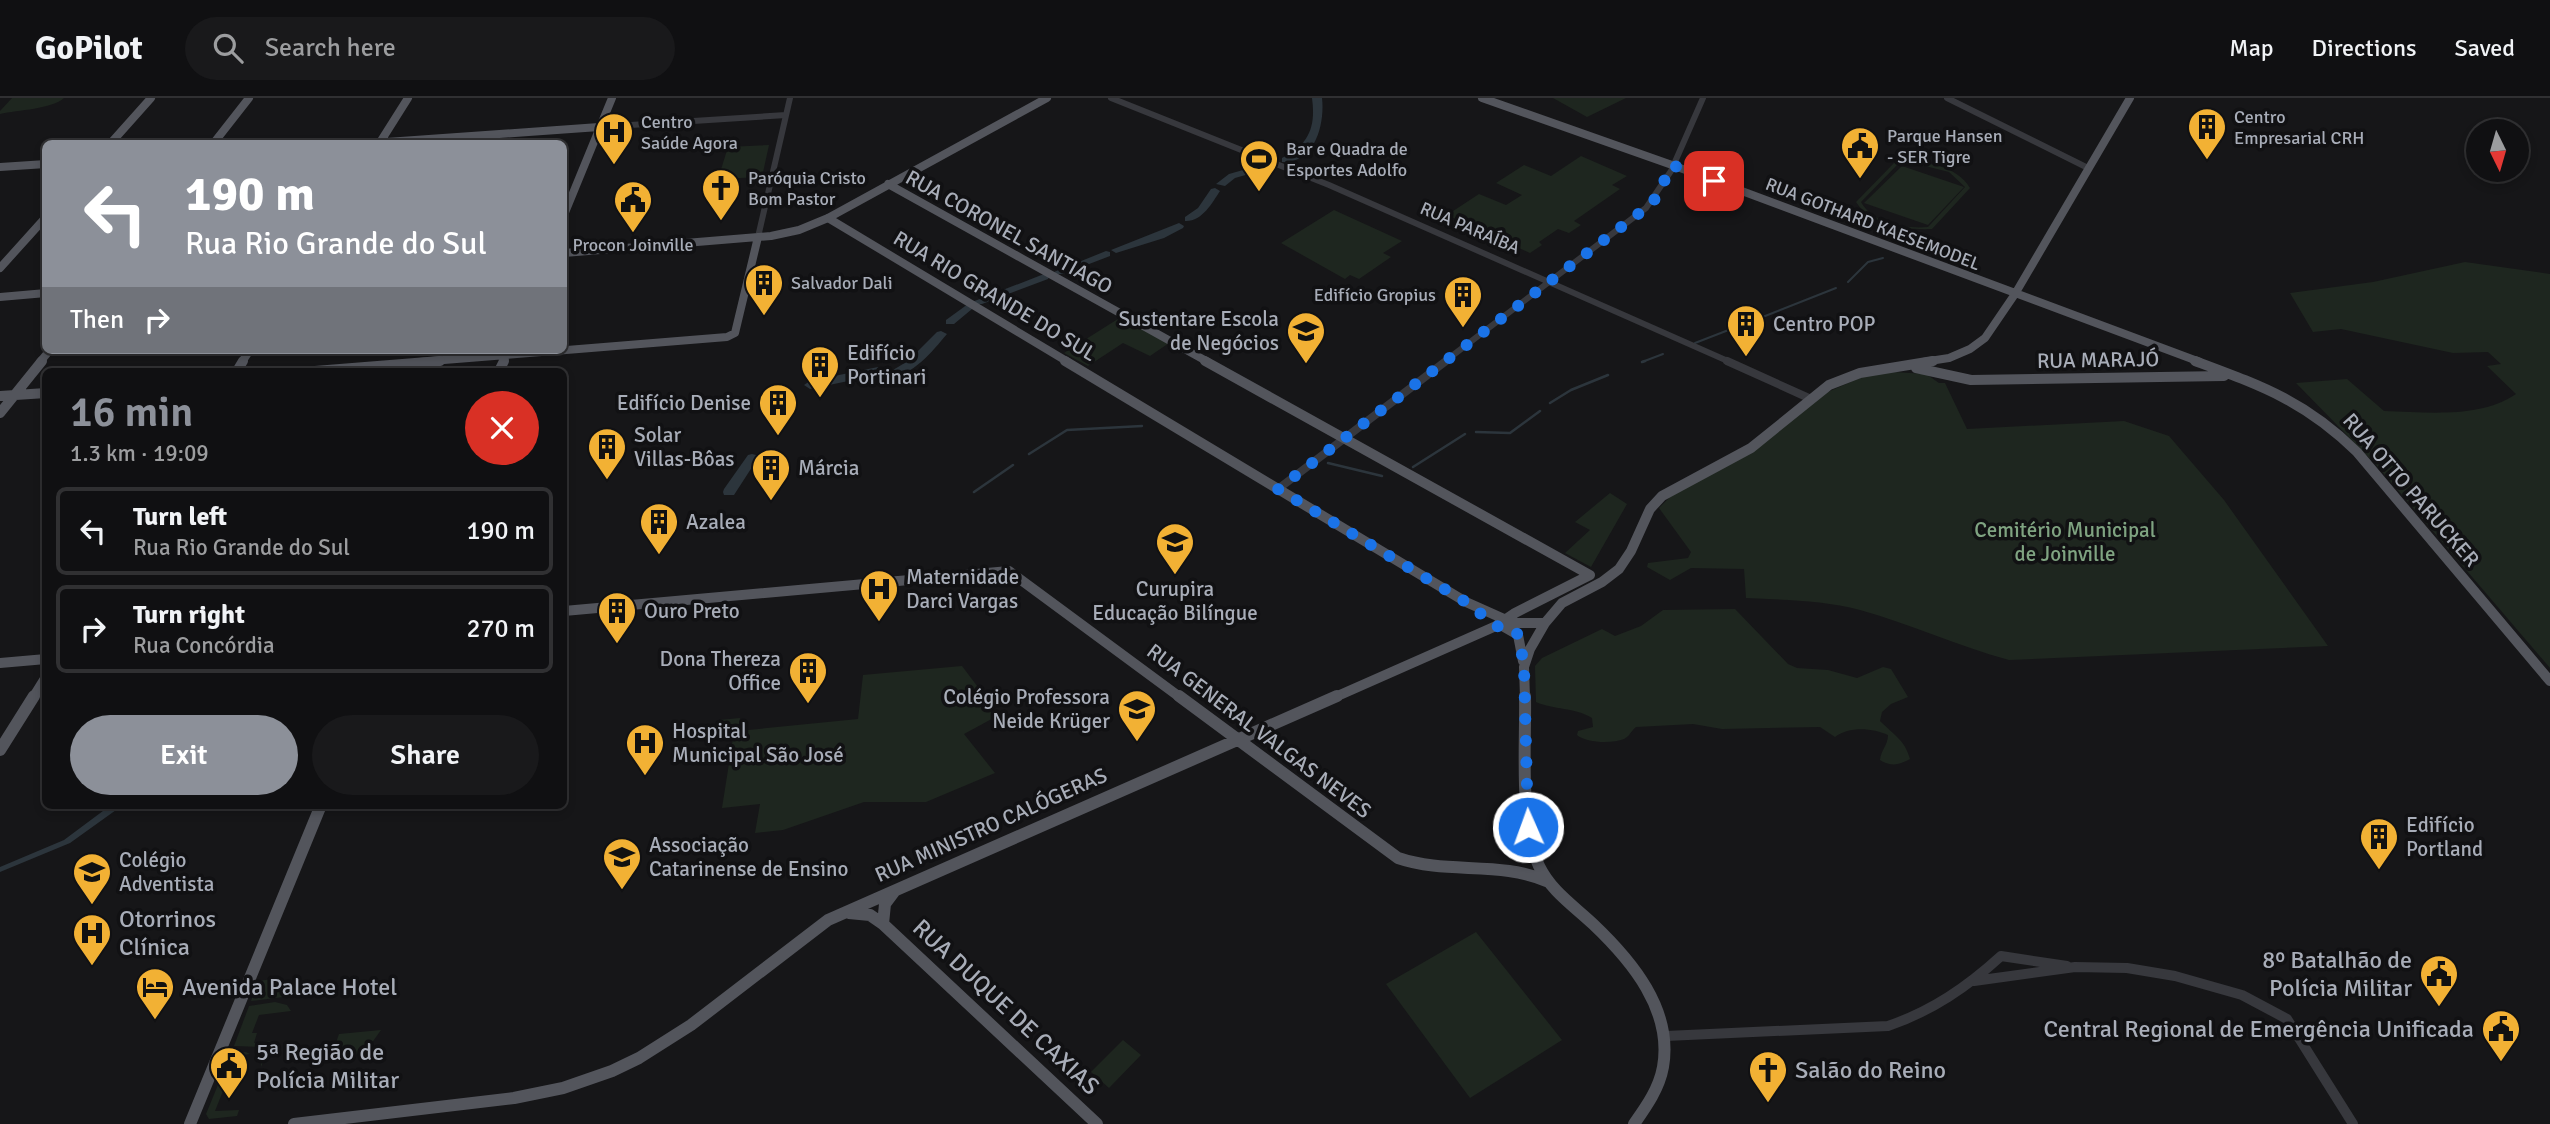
<!DOCTYPE html>
<html lang="en">
<head>
<meta charset="utf-8">
<style>
	:root { --surface:#101012; --page:#19191b; --text:#f1f3f6; --muted:#9c9d9f; --line:#303032; --accent:#8c9099 }
	body { margin:0; font-family:Signika,sans-serif; background:var(--page); color:var(--text); height:100vh; display:flex; flex-direction:column; font-size:26px; white-space:nowrap }
	* { box-sizing:border-box; margin:0 }
	p { font-size:23px; color:var(--muted) }
	.icon { flex:none; width:38px; height:38px; fill:none; stroke:currentColor; stroke-width:2; stroke-linecap:round; stroke-linejoin:round }
	.map { position:relative; flex:1; overflow:hidden }
	.details { position:absolute; left:42px; top:270px; width:525px; height:441px; display:flex; flex-direction:column; background:var(--surface); border-radius:10px; box-shadow:0 4px 10px #0003,0 0 0 2px var(--line) }
	.details>* { flex:none }
	.guide { position:absolute; left:42px; top:42px; width:525px; height:214px; border-radius:10px; box-shadow:0 4px 10px #0003,0 0 0 2px var(--line); background:#8c9099; color:#fff; overflow:hidden }
	.needle { width:46px; rotate:175deg }
	.buttons { position:absolute; left:2466px; top:21px; display:grid; gap:14px }
	.buttons a { display:grid; place-items:center; width:63px; height:63px; border-radius:50%; background:var(--surface); box-shadow:0 4px 10px #0003,0 0 0 2px var(--line); font-size:35px }
	.pin { position:absolute; display:grid; place-items:center; width:60px; height:60px; color:#fff; margin:-30px; border-radius:14px; box-shadow:0 4px 10px #0006 }
	.me { position:absolute; width:77px; margin:-38px; rotate:358deg; stroke-linejoin:round; filter:drop-shadow(0 0 5px #0008) }
	.turn { display:flex; align-items:center; gap:24px; height:147px; padding:0 28px; font-size:32px }
	.turn .icon { width:91px; height:91px; stroke-width:2.5 }
	.turn b { display:block; font-size:49px; line-height:60px }
	.then { display:flex; align-items:center; height:66px; padding:0 28px; background:#0003; gap:14px; font-size:26px }
	.round { display:grid; place-items:center; flex:none; width:74px; height:74px; border-radius:37px; background:var(--page) }
	.overview { display:flex; align-items:center; justify-content:space-between; height:119px; padding:0 28px }
	h1 { font-size:42px; font-weight:600; line-height:52px; color:var(--accent) }
	.action { display:flex; gap:14px; margin-top:auto; padding:14px 28px }
	.action a { flex:1; height:80px; border-radius:42px; background:var(--accent); color:#fff; font-size:28px; font-weight:600; line-height:80px; text-align:center }
	.action a+a { background:var(--page); color:var(--text) }
	ul { padding:0; list-style:none }
	li { display:flex; align-items:center; gap:21px; height:88px; margin:0 14px 10px; padding:0 14px; border:4px solid var(--line); border-radius:10px }
	li div { flex:1 }
	li b { display:block; font-size:26px }
	li em { font-style:normal }
	header { display:flex; align-items:center; gap:42px; box-sizing:border-box; height:98px; padding:0 35px; background:var(--surface); border-bottom:2px solid var(--line) }
	header strong { font-size:33px }
	nav { display:flex; gap:38px; margin-inline-start:auto; font-size:24px }
	.search { width:490px; height:63px; background:var(--page); display:flex; align-items:center; gap:18px; box-sizing:border-box; padding:0 24px; border-radius:38px; color:var(--muted); font-size:26px }
	.map>svg:first-child { display:block }
</style>
</head>
<body>
<header>
<strong>GoPilot</strong>
<div class="search"><svg class="icon" aria-label="search" viewBox="0 0 24 24"><circle cx="10" cy="10" r="6"/><path d="M15 15l6 6"/></svg>Search here</div>
<nav><a>Map</a><a>Directions</a><a>Saved</a></nav>
</header>
<div class="map">
<svg width="2550" height="1026" viewBox="0 0 2550 1026">
	<rect width="100%" height="100%" fill="#161618"/>
	<path fill="#1e261f" fill-rule="evenodd" d="M12 0H64C52 11 18 12 0 16V13Z
		M1553 0H1626L1587 19Z
		M769 47 762 79 718 81 728 49Z
		M1581 58 1627 78 1612 87 1620 91 1574 123 1581 127 1569 135 1558 131 1539 144 1542 147 1530 155 1447 117 1479 96 1506 107 1522 97 1496 85 1524 67 1551 78Z
		M1905 64C1928 64 1957 68 1970 90L1932 131C1905 132 1872 128 1856 104L1894 65ZM1917 66 1949 74 1965 89 1928 129C1906 131 1873 126 1861 104L1897 67Z
		M1902 68 1964 89 1928 127 1864 105Z
		M1334 112 1402 143 1383 155 1391 159 1359 181 1350 177 1345 181 1281 145Z
		M2465 164 2550 176V570L2379 370 2296 285 2347 281 2384 313C2427 314 2479 321 2516 296L2487 268 2501 266 2488 254 2453 255 2341 231 2313 234 2290 195 2373 184Z
		M1121 219 1169 245 1150 258 1123 245 1088 268 1064 255Z
		M1894 274 1926 276 1939 285H1945L1967 331 2124 323 2169 338 2224 402 2328 548 2009 562C1958 548 1910 526 1860 512 1823 502 1784 502 1746 500L1744 471 1691 470 1670 482 1647 469 1648 465 1688 460 1691 454 1659 410 1670 399 1823 296 1867 277Z
		M1610 395 1627 406 1591 469 1565 455 1590 432 1575 424Z
		M1735 511 1788 566 1797 570 1828 572 1857 580 1883 569 1891 571 1908 599 1891 606 1882 614 1880 623C1894 637 1905 642 1910 661 1899 667 1891 669 1880 662 1881 652 1888 647 1888 637 1873 630 1849 628 1835 639L1820 629 1722 631 1693 626 1636 629C1631 633 1629 639 1624 641 1612 646 1586 645 1577 637L1578 633 1593 629 1592 620C1574 609 1554 612 1536 604L1535 568 1542 560 1602 531 1615 538 1641 528 1663 512Z
		M962 568 999 617 964 636 995 675 926 704H864L783 732 755 735 760 706 722 710 734 634 716 636 719 622 740 620 738 633 858 621 863 577Z
		M1476 834 1562 942 1470 1000 1386 886Z
		M280 880 275 894 286 893 283 899 251 903 258 883Z
		M275 904 287 907 291 913 259 917 252 935H257L254 945 271 943 261 969V949L234 948 249 908Z
		M381 932 364 956 337 958V956H332L339 936Z
		M1123 942 1141 957 1109 990 1091 974Z
		M231 955 246 954 250 956 237 958 215 1013 239 1012 237 1018 209 1021 206 1016Z"/>
	<path fill="#2c353c" d="M111 707H123L70 745 0 774V769L64 742Z"/>
	<g fill="none" stroke-linecap="round" stroke-linejoin="round">
		<path stroke="#2c353c" stroke-width="2" d="M1848 184 1868 164 1883 160
			M1755 222 1836 190
			M1695 245 1744 226
			M1642 264 1663 256"/>
		<path stroke="#2c353c" stroke-width="2.5" d="M1642 264 1645 263
			M1550 305 1571 292 1608 277
			M1476 334 1510 335 1540 313
			M1029 356 1067 332 1142 328
			M1328 365 1382 378
			M1413 369 1465 336
			M974 394 1013 367"/>
		<path fill="#2c353c" fill-rule="evenodd" d="M1312 0H1322C1325 26 1315 66 1282 64V60C1309 47 1316 29 1312 0Z
			M1271 64 1274 65V69L1235 80 1225 88 1216 86 1229 76Z
			M1215 90 1220 93C1212 105 1202 124 1185 123V119L1198 110 1211 91Z
			M1179 125 1184 128 1183 130 1164 140 1116 155 1111 152Z
			M1106 153 1110 154V158L1063 176H1055L1054 174Z
			M1044 176 1049 179 1048 181 982 206H974L972 204Z
			M968 206 974 209 972 211 954 226H946V222Z
			M941 233 947 236C930 256 906 287 877 277L810 291 804 287 810 283 878 269 893 272 908 263 937 234Z
			M784 297 790 301 781 310 779 324 773 328 769 327 767 324 769 309Z
			M752 356 756 357 758 360 756 363 734 397H724L723 394 724 391 748 357Z"/>
		<path stroke="#37383d" stroke-width="6" d="M1111 0 1329 87 1730 264
			M1947 0 2088 70
			M599 29 786 17
			M758 139 790 0
			M1444 264 1646 110 1671 73 1703 0"/>
		<path stroke="#37383d" stroke-width="8" d="M1727 263 1811 301
			M1278 391 1446 263"/>
		<path stroke="#37383d" stroke-width="10" d="M1974 883 2075 869 2127 870 2175 878 2242 897 2287 921 2353 1026
			M1666 938 1888 928C1932 913 1967 889 2001 858L2067 868"/>
		<path stroke="#53555c" stroke-width="8" d="M1482 0 1672 67 2200 264
			M110 46 151 0
			M213 46 249 0
			M358 46 599 29
			M379 46 408 0
			M0 69 46 66
			M888 86 1208 264
			M564 117 612 0
			M828 120 1068 264
			M564 155 771 138 799 132 828 120 1047 0
			M0 170 46 119
			M0 199 46 195
			M40 264 50 252
			M242 264 250 252
			M419 264 727 239 735 235 758 139
			M503 264 508 253
			M1923 264 1949 260 1970 251 1985 240 2015 196 2130 0"/>
		<path stroke="#53555c" stroke-width="10" d="M1065 263 1466 504 1513 525H1545
			M1205 263 1590 477
			M2195 263C2262 288 2305 303 2357 354L2550 583
			M1916 270 1971 282 2224 278
			M237 273 243 263
			M315 273 440 263
			M499 273 504 263
			M0 298 46 295
			M0 315 42 263
			M564 513 1009 473 1181 600
			M1504 529 1518 537 1523 563
			M0 565 46 561
			M33 600 46 579
			M1333 600 1496 528 1515 515 1590 477
			M1525 600 1524 569 1530 551 1545 525 1562 505 1602 484 1619 471 1631 453 1650 411 1662 398 1751 350 1829 287 1860 275 1933 263"/>
		<path stroke="#53555c" stroke-width="12" d="M1179 598 1398 760C1448 777 1500 762 1549 784
			M1525 598C1526 647 1519 725 1539 768 1551 793 1574 808 1593 826 1632 863 1673 912 1663 969 1659 991 1646 1009 1634 1026
			M0 652 34 598
			M849 815 870 817 883 826 1097 1026
			M883 826 885 806 894 794
			M190 1026 321 707
			M294 1026 514 1000 563 990 612 973 639 960 691 927 828 822 1337 598"/>
	</g>
	<g fill="none" stroke-linecap="round" stroke-linejoin="round">
		<path stroke="#1a73e8" stroke-width="12" stroke-dasharray="0 21.6" d="M1528 729 1524 569 1519 538 1514 532 1496 528 1466 504 1278 391 1646 110 1656 100 1672 67 1714 83"/>
	</g>
	<defs>
		<symbol id="building-pin" viewBox="-11 -11 22 30"><path d="M0 17L-7.5 6A9.5 9.5 0 1 1 7.5 6Z" fill="#f2b134" stroke="#111113"/><path d="M-4-6H4V6H1V3H-1V6H-4ZM-2.5-4.3h1.7v1.8h-1.7ZM.8-4.3h1.7v1.8H.8ZM-2.5-1h1.7V.8h-1.7ZM.8-1h1.7V.8H.8Z" fill="#111"/></symbol>
		<symbol id="hospital-pin" viewBox="-11 -11 22 30"><path d="M0 17L-7.5 6A9.5 9.5 0 1 1 7.5 6Z" fill="#f2b134" stroke="#111113"/><path d="M-5-5h3v3.5h4V-5h3V5h-3V1.5h-4V5h-3Z" fill="#111"/></symbol>
		<symbol id="civic-pin" viewBox="-11 -11 22 30"><path d="M0 17L-7.5 6A9.5 9.5 0 1 1 7.5 6Z" fill="#f2b134" stroke="#111113"/><path d="M-.6-6.5H3V-4.5H.6V-3L4-1V1h2V6H-6V1h2V-1L-.6-3ZM-1.2 2.5V6h2.4V2.5Z" fill="#111"/></symbol>
		<symbol id="stadium-pin" viewBox="-11 -11 22 30"><path d="M0 17L-7.5 6A9.5 9.5 0 1 1 7.5 6Z" fill="#f2b134" stroke="#111113"/><path d="M0-5a6.5 5 0 1 0 0 10a6.5 5 0 1 0 0-10ZM-3.5-1.8h7v3.6h-7Z" fill="#111"/></symbol>
		<symbol id="church-pin" viewBox="-11 -11 22 30"><path d="M0 17L-7.5 6A9.5 9.5 0 1 1 7.5 6Z" fill="#f2b134" stroke="#111113"/><path d="M-1.2-6h2.4v3.5h3.3v2.4h-3.3V6h-2.4V-.1h-3.3v-2.4h3.3Z" fill="#111"/></symbol>
		<symbol id="university-pin" viewBox="-11 -11 22 30"><path d="M0 17L-7.5 6A9.5 9.5 0 1 1 7.5 6Z" fill="#f2b134" stroke="#111113"/><path d="M0-5L7-2L0 1L-7-2ZM-4 1L0 2.5L4 1V4Q0 6-4 4Z" fill="#111"/></symbol>
		<symbol id="school-pin" viewBox="-11 -11 22 30"><path d="M0 17L-7.5 6A9.5 9.5 0 1 1 7.5 6Z" fill="#f2b134" stroke="#111113"/><path d="M0-5L7-2L0 1L-7-2ZM-4 1L0 2.5L4 1V4Q0 6-4 4Z" fill="#111"/></symbol>
		<symbol id="hotel-pin" viewBox="-11 -11 22 30"><path d="M0 17L-7.5 6A9.5 9.5 0 1 1 7.5 6Z" fill="#f2b134" stroke="#111113"/><path d="M-6-4.5h1.5V1H6V5H4.5V3h-9V5H-6ZM-4 0a1.8 1.8 0 1 1 3.6 0ZM.5 0V-2.5h3Q6-2.5 6 0Z" fill="#111"/></symbol>
	</defs>
	<g fill-rule="evenodd">
		<use href="#building-pin" x="2185" y="7" width="44" height="60"/>
		<use href="#hospital-pin" x="592" y="12" width="44" height="60"/>
		<use href="#civic-pin" x="1838" y="26" width="44" height="60"/>
		<use href="#stadium-pin" x="1237" y="39" width="44" height="60"/>
		<use href="#church-pin" x="699" y="68" width="44" height="60"/>
		<use href="#civic-pin" x="611" y="80" width="44" height="60"/>
		<use href="#building-pin" x="742" y="163" width="44" height="60"/>
		<use href="#building-pin" x="1441" y="175" width="44" height="60"/>
		<use href="#building-pin" x="1724" y="204" width="44" height="60"/>
		<use href="#university-pin" x="1284" y="211" width="44" height="60"/>
		<use href="#building-pin" x="798" y="245" width="44" height="60"/>
		<use href="#building-pin" x="756" y="283" width="44" height="60"/>
		<use href="#building-pin" x="585" y="327" width="44" height="60"/>
		<use href="#building-pin" x="749" y="348" width="44" height="60"/>
		<use href="#building-pin" x="637" y="402" width="44" height="60"/>
		<use href="#school-pin" x="1153" y="422" width="44" height="60"/>
		<use href="#hospital-pin" x="857" y="469" width="44" height="60"/>
		<use href="#building-pin" x="595" y="491" width="44" height="60"/>
		<use href="#building-pin" x="786" y="551" width="44" height="60"/>
		<use href="#school-pin" x="1115" y="589" width="44" height="60"/>
		<use href="#hospital-pin" x="623" y="623" width="44" height="60"/>
		<use href="#building-pin" x="2357" y="717" width="44" height="60"/>
		<use href="#university-pin" x="600" y="737" width="44" height="60"/>
		<use href="#school-pin" x="70" y="752" width="44" height="60"/>
		<use href="#hospital-pin" x="70" y="813" width="44" height="60"/>
		<use href="#civic-pin" x="2417" y="854" width="44" height="60"/>
		<use href="#hotel-pin" x="133" y="867" width="44" height="60"/>
		<use href="#civic-pin" x="2479" y="909" width="44" height="60"/>
		<use href="#civic-pin" x="207" y="946" width="44" height="60"/>
		<use href="#church-pin" x="1746" y="950" width="44" height="60"/>
	</g>
	<g text-anchor="middle" dominant-baseline="central" stroke-width="7" stroke-linejoin="round" paint-order="stroke">
		<g font-size="18" fill="#a8adb8" stroke="#111113" text-anchor="start">
			<text x="2234" y="19">Centro<tspan x="2234" dy="21">Empresarial CRH</tspan></text>
			<text x="641" y="24">Centro<tspan x="641" dy="21">Saúde Agora</tspan></text>
			<text x="1887" y="38">Parque Hansen<tspan x="1887" dy="21">- SER Tigre</tspan></text>
			<text x="1286" y="51">Bar e Quadra de<tspan x="1286" dy="21">Esportes Adolfo</tspan></text>
			<text x="748" y="80">Paróquia Cristo<tspan x="748" dy="21">Bom Pastor</tspan></text>
			<text x="633" y="147" text-anchor="middle">Procon Joinville</text>
			<text x="791" y="185">Salvador Dali</text>
			<text x="1436" y="197" text-anchor="end">Edifício Gropius</text>
		</g>
		<g font-size="18" fill="#a8adb8" stroke="#111113">
			<text transform="translate(1873 126) rotate(21)">RUA GOTHARD KAESEMODEL</text>
			<text transform="translate(1470 130) rotate(23)">RUA PARAÍBA</text>
		</g>
		<g font-size="21" fill="#a8adb8" stroke="#111113">
			<text transform="translate(1009 134) rotate(29)">RUA CORONEL SANTIAGO</text>
			<text transform="translate(995 198) rotate(31)">RUA RIO GRANDE DO SUL</text>
			<text transform="translate(2098 262) rotate(-1)">RUA MARAJÓ</text>
			<text transform="translate(2411 392) rotate(49)">RUA OTTO PARUCKER</text>
			<text transform="translate(1259 633) rotate(37)">RUA GENERAL VALGAS NEVES</text>
			<text transform="translate(991 727) rotate(-24)">RUA MINISTRO CALÓGERAS</text>
		</g>
		<g font-size="21" fill="#a8adb8" stroke="#111113" text-anchor="start">
			<text x="1279" y="221" text-anchor="end">Sustentare Escola<tspan x="1279" dy="24">de Negócios</tspan></text>
			<text x="1773" y="226">Centro POP</text>
			<text x="847" y="255">Edifício<tspan x="847" dy="24">Portinari</tspan></text>
			<text x="751" y="305" text-anchor="end">Edifício Denise</text>
			<text x="634" y="337">Solar<tspan x="634" dy="24">Villas-Bôas</tspan></text>
			<text x="798" y="370">Márcia</text>
			<text x="686" y="424">Azalea</text>
			<text x="906" y="479">Maternidade<tspan x="906" dy="24">Darci Vargas</tspan></text>
			<text x="1175" y="491" text-anchor="middle">Curupira<tspan x="1175" dy="24">Educação Bilíngue</tspan></text>
			<text x="644" y="513">Ouro Preto</text>
			<text x="781" y="561" text-anchor="end">Dona Thereza<tspan x="781" dy="24">Office</tspan></text>
			<text x="1110" y="599" text-anchor="end">Colégio Professora<tspan x="1110" dy="24">Neide Krüger</tspan></text>
			<text x="672" y="633">Hospital<tspan x="672" dy="24">Municipal São José</tspan></text>
			<text x="2406" y="727">Edifício<tspan x="2406" dy="24">Portland</tspan></text>
			<text x="649" y="747">Associação<tspan x="649" dy="24">Catarinense de Ensino</tspan></text>
			<text x="119" y="762">Colégio<tspan x="119" dy="24">Adventista</tspan></text>
		</g>
		<g font-size="21" fill="#7fa381" stroke="#111113">
			<text x="2065" y="432">Cemitério Municipal<tspan x="2065" dy="24">de Joinville</tspan></text>
		</g>
		<g font-size="24" fill="#a8adb8" stroke="#111113" text-anchor="start">
			<text x="119" y="821">Otorrinos<tspan x="119" dy="28">Clínica</tspan></text>
			<text x="2412" y="862" text-anchor="end">8º Batalhão de<tspan x="2412" dy="28">Polícia Militar</tspan></text>
			<text x="182" y="889">Avenida Palace Hotel</text>
			<text x="2474" y="931" text-anchor="end">Central Regional de Emergência Unificada</text>
			<text x="256" y="954">5ª Região de<tspan x="256" dy="28">Polícia Militar</tspan></text>
			<text x="1795" y="972">Salão do Reino</text>
		</g>
		<g font-size="24" fill="#a8adb8" stroke="#111113">
			<text transform="translate(1006 909) rotate(43)">RUA DUQUE DE CAXIAS</text>
		</g>
	</g>
</svg>
<div class="buttons">
<a><svg class="needle" viewBox="-14 -14 28 28"><path d="M0-13l5 13h-10z" fill="#e53935"/><path d="M0 13l5-13h-10z" fill="#9c9d9f"/></svg></a>
</div>
<div class="pin" style="left:1714px;top:83px;background:#d93025"><svg class="icon" aria-label="arrive" viewBox="0 0 24 24"><path d="M6 21V4h12l-3 4 3 4H6"/></svg></div>
<svg class="me" style="left:1528px;top:729px" viewBox="-20 -20 40 40"><circle r="17" fill="#1a73e8" stroke="#fff" stroke-width="3"/><path d="M0-11L8 9 0 5-8 9z" fill="#fff"/></svg>
<div class="guide">
<div class="turn"><svg class="icon" aria-label="left" viewBox="0 0 24 24"><path d="M17 20v-9H6M10 6l-5 5 5 5"/></svg><div><b>190 m</b>Rua Rio Grande do Sul</div></div>
<div class="then">Then<svg class="icon" aria-label="right" viewBox="0 0 24 24"><path d="M7 20v-9h11M14 6l5 5-5 5"/></svg></div>
</div>
<section class="details">
<div class="overview"><div><h1>16 min</h1><p>1.3 km · 19:09</p></div><a class="round" style="background:#d93025;color:#fff"><svg class="icon" aria-label="close" viewBox="0 0 24 24"><path d="M6 6l12 12M18 6L6 18"/></svg></a></div>
<ul>
<li><svg class="icon" aria-label="left" viewBox="0 0 24 24"><path d="M17 20v-9H6M10 6l-5 5 5 5"/></svg><div><b>Turn left</b><p>Rua Rio Grande do Sul</p></div><em>190 m</em></li>
<li><svg class="icon" aria-label="right" viewBox="0 0 24 24"><path d="M7 20v-9h11M14 6l5 5-5 5"/></svg><div><b>Turn right</b><p>Rua Concórdia</p></div><em>270 m</em></li>
</ul>
<div class="action"><a>Exit</a><a>Share</a></div>
</section>
</div>
</body>
</html>
